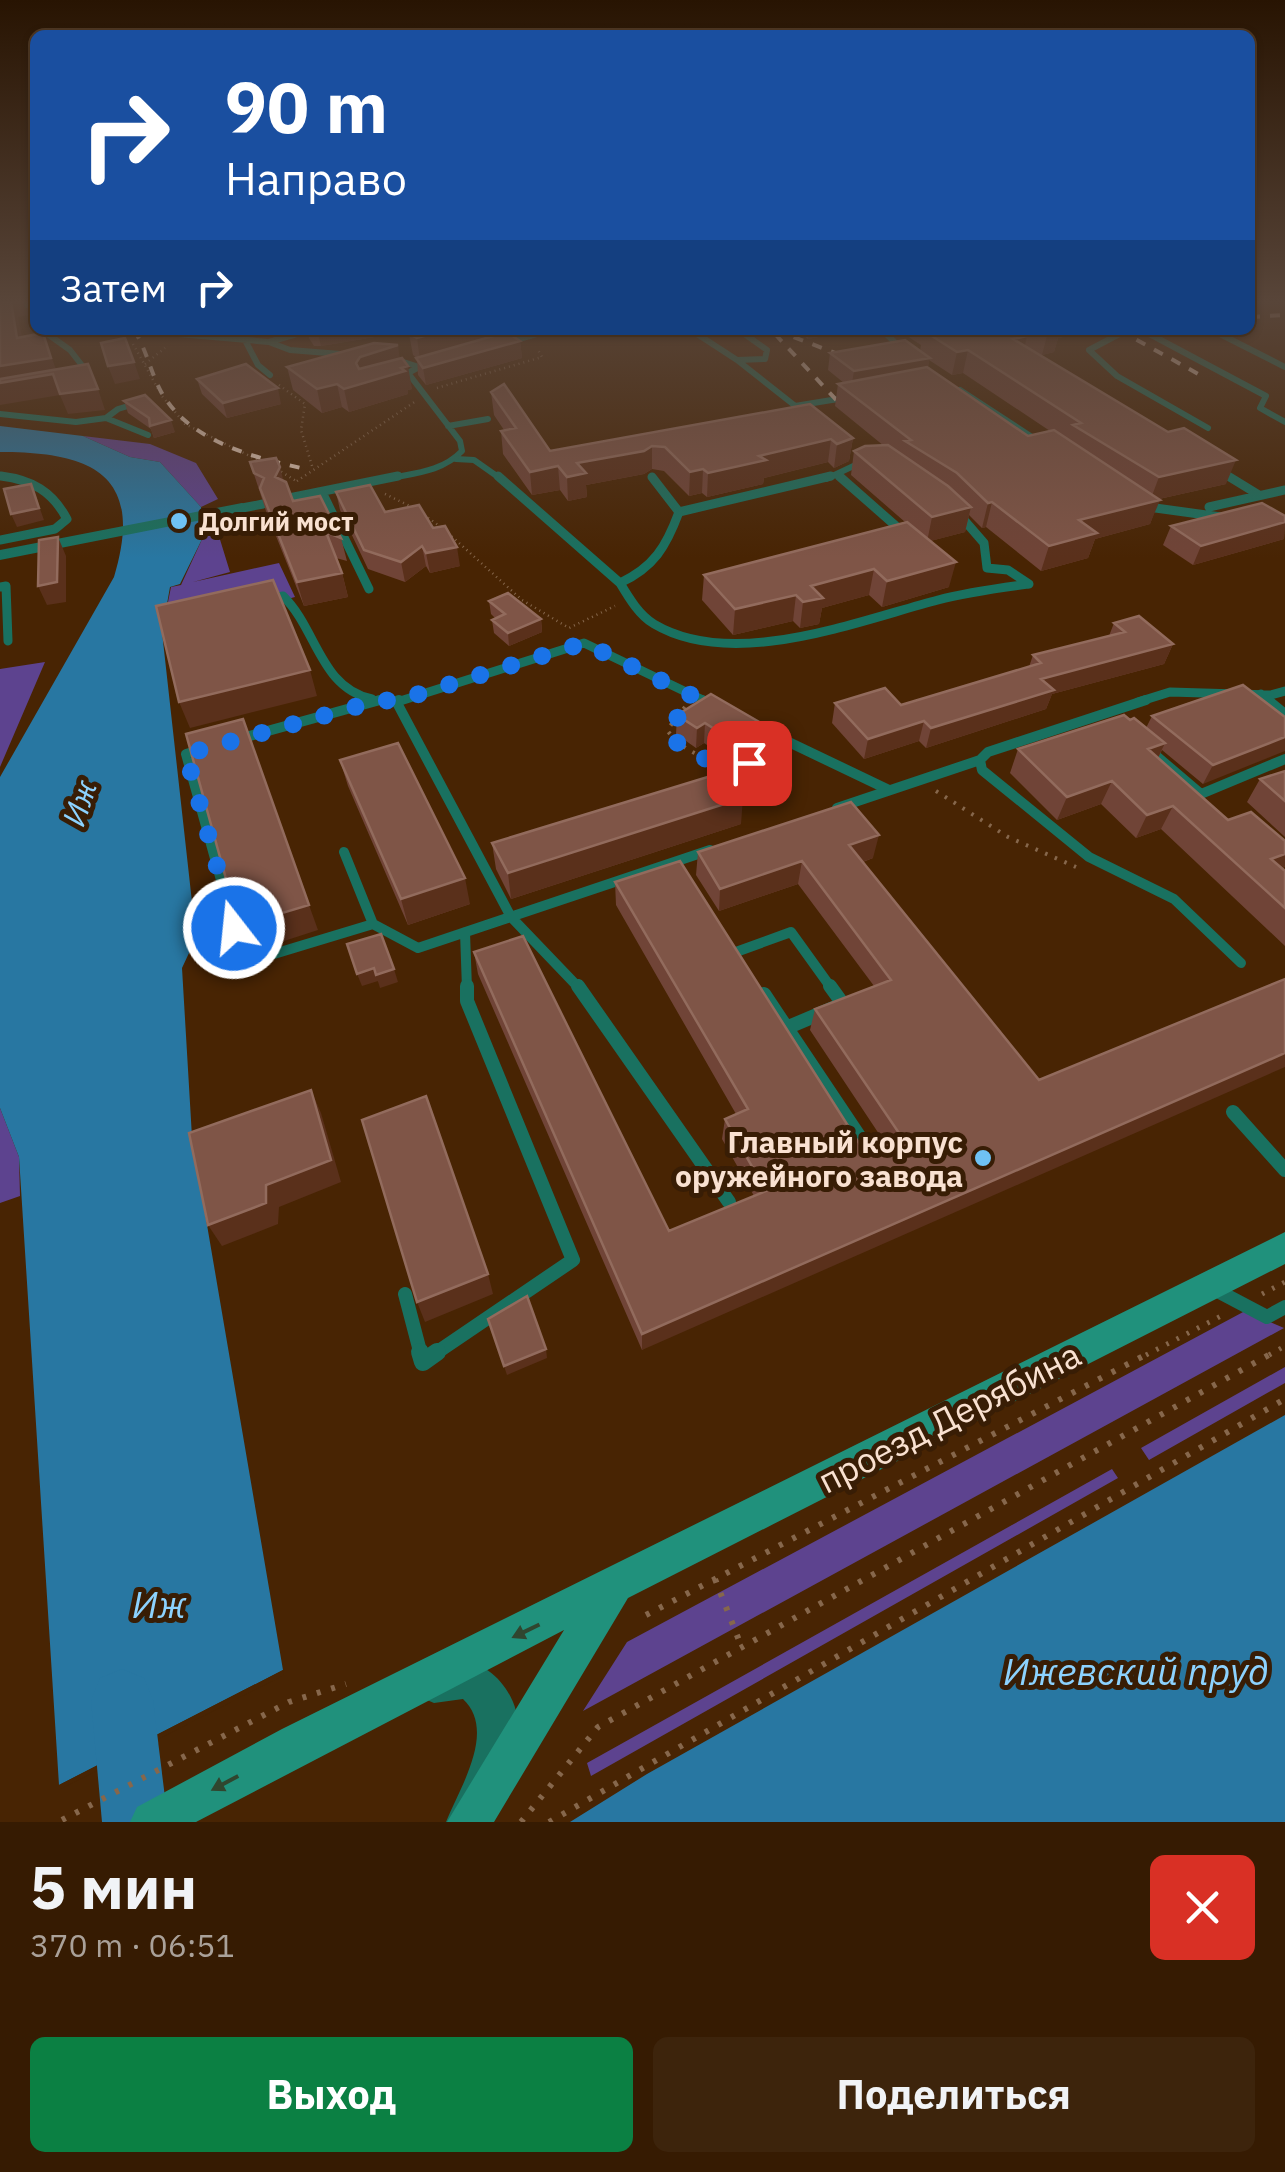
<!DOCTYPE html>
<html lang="ru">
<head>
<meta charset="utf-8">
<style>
	:root { --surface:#361b02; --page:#3d240c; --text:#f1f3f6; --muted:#aaa199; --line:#503924; --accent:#0b8043 }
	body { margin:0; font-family:"IBM Plex Sans",sans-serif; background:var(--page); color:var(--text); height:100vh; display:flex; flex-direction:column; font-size:38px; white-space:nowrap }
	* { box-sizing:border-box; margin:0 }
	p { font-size:32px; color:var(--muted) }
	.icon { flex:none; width:55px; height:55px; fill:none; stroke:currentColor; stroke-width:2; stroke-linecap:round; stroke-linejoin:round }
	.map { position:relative; height:1822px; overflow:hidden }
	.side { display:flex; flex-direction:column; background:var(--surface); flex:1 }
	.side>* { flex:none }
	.top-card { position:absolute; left:30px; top:30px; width:1225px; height:305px; border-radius:15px; box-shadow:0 2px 8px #0004,0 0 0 2px var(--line); background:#1a4fa0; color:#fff; overflow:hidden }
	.pin { position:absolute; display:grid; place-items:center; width:85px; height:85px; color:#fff; margin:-42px; border-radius:20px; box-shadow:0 5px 15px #0006 }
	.me { position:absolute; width:110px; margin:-55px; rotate:344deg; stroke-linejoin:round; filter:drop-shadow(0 0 8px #0008) }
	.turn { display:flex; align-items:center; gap:35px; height:210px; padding:0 30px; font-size:45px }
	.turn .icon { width:130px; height:130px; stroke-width:2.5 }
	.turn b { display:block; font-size:70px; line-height:85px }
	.then { display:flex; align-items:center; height:95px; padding:0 30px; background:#0003; gap:20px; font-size:38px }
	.round { display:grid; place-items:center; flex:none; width:105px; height:105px; border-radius:15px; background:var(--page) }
	.head { display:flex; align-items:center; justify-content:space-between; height:170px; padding:0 30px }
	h1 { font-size:60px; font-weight:700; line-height:75px }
	.primary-button { display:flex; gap:20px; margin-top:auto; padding:20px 30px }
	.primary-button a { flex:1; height:115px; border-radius:15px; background:var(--accent); color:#fff; font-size:40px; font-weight:700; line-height:115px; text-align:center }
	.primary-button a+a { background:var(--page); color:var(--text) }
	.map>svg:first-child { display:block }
</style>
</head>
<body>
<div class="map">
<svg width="1285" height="1822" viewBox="0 0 1285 1822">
	<rect width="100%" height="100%" fill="#482403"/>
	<path fill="#5d438f" d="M83 436 150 444 196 463 218 499 201 507 160 462 130 457Z
		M218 533 230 572 193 582 279 563 295 597 162 632 171 587 181 585 204 535Z
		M45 662 0 767V669Z
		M0 1108 19 1157 20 1196 0 1203Z
		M1245 1311 1284 1328 583 1711 627 1642Z
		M1285 1367V1383L1149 1460 1141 1448Z
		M1112 1469 1118 1478 591 1776 587 1763Z"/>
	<path fill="#2877a2" d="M0 426 83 436 130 457 160 462 201 507 204 535 180 584 170 587 162 632 196 938 182 968 192 1137 283 1670 59 1785 19 1157 0 1108V777L114 577C145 475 93 452 0 452Z
		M1285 1415V1822H570L647 1774Z"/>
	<path fill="#482403" d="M283 1670 284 1675 59 1790V1785Z"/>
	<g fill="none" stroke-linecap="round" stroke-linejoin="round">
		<path fill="#2877a2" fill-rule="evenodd" d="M122 1669 144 1678 153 1700 168 1822H102L91 1700 100 1678Z"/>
		<path stroke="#86674c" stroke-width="2.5" stroke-dasharray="1 4" stroke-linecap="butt" d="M133 344 162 396 185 424 264 463
			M145 364 165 348
			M279 385 305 404 301 430 313 469
			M437 388 542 357 537 348
			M277 469 296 481
			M297 481 416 401
			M385 494 412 507
			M424 515 441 527
			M448 533 522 600 569 628 615 606"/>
		<path stroke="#86674c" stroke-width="4" stroke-dasharray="2.5 8" stroke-linecap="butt" d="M685 707 667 730C688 758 716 762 749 763
			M936 791 1008 837 1076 867"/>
		<path stroke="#86674c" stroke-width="5" stroke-dasharray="2.5 9" stroke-linecap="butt" d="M1262 1294 1285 1282
			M1146 1355 1223 1315
			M1269 1355 1285 1346"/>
		<path stroke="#86674c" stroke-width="6" stroke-dasharray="4 11" stroke-linecap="butt" d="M715 1579 742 1648
			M646 1615 1151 1352
			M62 1820 289 1702 346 1684
			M521 1822 598 1727 1274 1352
			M549 1822 1285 1399"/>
		<path stroke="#197160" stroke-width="6" d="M0 309 31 304 35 314
			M42 330 70 350 84 368 79 378
			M132 330 269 342
			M311 330 269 342 290 350 353 355
			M691 330 737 360 765 359 767 350 739 330
			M882 330 904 351
			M1127 330 1089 350 1117 376 1208 428
			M1142 330 1266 396 1260 408 1285 422
			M1214 331 1285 367
			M245 340 258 365 270 375
			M505 343 551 330
			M737 360 808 416
			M960 390 1041 443
			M795 406 850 397
			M0 414 76 422 106 418 148 435
			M106 418 118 409 138 403
			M448 426 488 419
			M456 459 474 460 501 479
			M1220 471 1232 479
			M837 474 842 479
			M0 476 18 479
			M386 479C414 473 442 472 462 451L460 441 408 373 419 367 391 358
			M826 479 864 461"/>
		<path stroke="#197160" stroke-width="9" d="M498 476 620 583C654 567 666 547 679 512L831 476
			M839 476 905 534
			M1228 476 1259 495
			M652 477 679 512
			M322 492 369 589
			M289 498 398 476
			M1141 506 1221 517
			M1209 507 1285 490
			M242 508 263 504
			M0 540 55 529 67 519C52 491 32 480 1 476
			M620 583C629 598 639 615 654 624 733 671 857 621 938 600 968 592 999 588 1029 584L1008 570 987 568 984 543 958 513
			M0 587 6 586 8 641
			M267 599 283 596C317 629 320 688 372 699
			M1261 694 1271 702
			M371 702 380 700
			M397 702 584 643 707 702
			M1138 702 1170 692 1271 695 1285 691"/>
		<path stroke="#197160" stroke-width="10" d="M399 700 396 701 511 917 580 989
			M702 700 714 706
			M1146 700 988 752 980 760 982 770 1089 857 1174 899 1241 963
			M1268 700 1285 714
			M749 723 889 790
			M235 740 380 700
			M1147 748 1201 794 1285 759
			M203 749 186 754 244 963 373 924
			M837 808 980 760
			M344 852 373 924 418 948 710 850
			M465 932 467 989
			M736 952 791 932 832 989"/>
		<path stroke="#197160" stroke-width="14" d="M578 986 729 1202
			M764 994 869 1151
			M786 1028 843 1004 830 986
			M1233 1112 1285 1170
			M1212 1288 1267 1317 1285 1307
			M405 1294 421 1355
			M433 1355 573 1260 467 1001V986"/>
		<path stroke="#197160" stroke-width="18" d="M420 1352 423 1362 437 1352"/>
		<path fill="#197160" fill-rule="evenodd" d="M242 503 250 508 247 511 0 560V550Z"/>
		<path fill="#197160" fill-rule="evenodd" d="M456 1657C500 1665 526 1705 517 1749 512 1774 499 1798 490 1822H446C460 1787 497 1731 463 1699L434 1703 420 1697 414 1683 420 1669Z"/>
		<path fill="#20917c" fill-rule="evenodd" d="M1285 1232V1264L628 1598 494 1822H447L564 1630 196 1822H130L137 1807 282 1729Z"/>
		<path stroke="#e1c7b5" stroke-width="4" stroke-dasharray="10 10" stroke-linecap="butt" d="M1250 317 1285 315
			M134 330C147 350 151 375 163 395 191 441 252 457 301 468
			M195 330 243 334 293 330
			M775 330 859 362
			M1119 330 1202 376
			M775 334 841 405"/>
	</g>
	<path fill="#704437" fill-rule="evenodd" d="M308 330H416L321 346H314L309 338Z
		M424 330H492L493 336 520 341 522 358 426 385 418 375 417 358 413 355 409 334Z
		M796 330H856L808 339Z
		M898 330H1079L1078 334 1058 338 1054 352 1042 355 1025 346 1226 484 1159 499 1150 524 1095 539 1088 558 1041 571 986 527 982 528 969 515 965 532 930 541 949 587 882 607 869 595 822 608 819 624 800 628 793 621 733 635 702 600 704 575 905 522 851 475 854 451 884 446 835 406 838 384 844 383 828 370 830 353 920 351 921 345ZM929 360 952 375 963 373 1050 431 1028 436 928 367Z
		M400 359 412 389 408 390V394L349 412 342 407 322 413 293 390 287 367Z
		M197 379 281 404 227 418 202 394Z
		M491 392 550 451 810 404 853 438 849 461 834 468 828 462 764 478 763 484 707 497 702 493 689 496 664 471 652 469 644 474 586 485 587 497 568 501 560 490 532 495 503 454 501 431 504 430 494 415Z
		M124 401 175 432 154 438 151 429 128 413Z
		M250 462 284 481 293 501 341 538 347 561 336 558 342 573 348 597 304 606 266 511Z
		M336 492 385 512 433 528 460 566 430 573 426 566 405 582 368 569 340 510Z
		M1285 516 1284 539 1193 565 1163 545 1171 526Z
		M489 601 541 619 542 632 509 646 494 633 492 620 495 618 491 614Z
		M1114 623 1173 644 1164 664 1052 694 1046 709 926 748 919 741 864 759 832 723 835 703 901 705 1029 667 1033 655 1109 636Z
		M711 694 759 743 731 761 704 743 696 748 676 734 677 715Z
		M1152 716 1285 717 1203 784 1162 750 1158 758 1228 820 1285 841V866L1283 869 1285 871V946L1161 829 1136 838 1101 804 1057 820 1010 773 1018 749 1130 720 1146 728Z
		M340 760 470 904 408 925 348 786Z
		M1285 771V837L1247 802 1260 779Z
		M741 824 511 899 496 869 492 843Z
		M698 852 873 858 863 862 1039 1080 642 1350 478 974 474 952 669 1231 754 1196 722 1139 725 1119 736 1114 616 905 615 882 864 1151 885 1143 810 1030 815 1009 874 986 798 884 719 911 696 875Z"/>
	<path fill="#5a301b" d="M11 302H23L28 315 18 317 26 357 17 338Z
		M317 330H416L321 346Z
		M447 330H492L493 339 420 360 417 338Z
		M809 330H856L808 339Z
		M1044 330H1079L1078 334 1058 338 1054 352 1042 355 1048 332Z
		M43 333 59 378 98 389 105 410 68 414 60 395 0 405V366Z
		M1027 336 1022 359 1013 339Z
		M520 341 522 358 426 385 423 368Z
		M398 345 401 368 408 366 412 389 408 390V394L349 412 344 389 360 357Z
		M968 350 963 373 952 375 957 352Z
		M930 358 926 375 851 389 854 371Z
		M134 362 140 379 115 384 108 366Z
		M337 384 342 407 322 413 317 389Z
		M278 388 281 404 227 418 223 403Z
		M171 420 175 432 154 438 150 426Z
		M853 438 849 461 834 468 837 444Z
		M831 439 828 462 764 478 763 484 707 497 708 473 759 456Z
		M652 446V469L644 474 586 485 587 497 568 501 567 477 577 463Z
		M1236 460 1226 484 1150 501 1159 477Z
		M558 466 560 490 532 495 530 472Z
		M280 467 286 491 275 477Z
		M703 469 702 493 689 496 690 472Z
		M31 484 44 520 17 527 11 514Z
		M1160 500 1150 524 1095 539 1088 558 1041 571 1049 546 1079 520Z
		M992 502 986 527 982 528 988 503Z
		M971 507 965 532 927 542 932 517Z
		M1285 522 1284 539 1193 565 1201 546Z
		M58 537 66 556V602L47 605 38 586Z
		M422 546 426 566 405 582 401 562Z
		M457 547 460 566 430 573 426 553Z
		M956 562 949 587 882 607 887 581Z
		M874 569 869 595 822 608 819 624 800 628 803 602 811 586Z
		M342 573 348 597 304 606 297 582Z
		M796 595 793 621 733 635 735 609Z
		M541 619 542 632 509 646 508 633Z
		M1173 644 1164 664 1052 694 1046 709 926 748 931 728 1041 679Z
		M310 670 317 696 190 728 179 702Z
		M924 721 919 741 864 759 868 739Z
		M705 723 704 743 696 748 697 728Z
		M761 723 759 743 731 761 733 741Z
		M1285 737V751L1203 784 1213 765Z
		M1165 743 1154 766 1148 749Z
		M1112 781 1101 804 1057 820 1067 797Z
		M743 798 741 824 511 899 508 873Z
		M1173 806 1161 829 1136 838 1147 815Z
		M879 835 873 858 845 868 849 845Z
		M1285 854V866L1280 873 1271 859Z
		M802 861 798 884 719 911 720 889Z
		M465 878 470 904 408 925 401 899Z
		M309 905 318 930 250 952 239 926Z
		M374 968 378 981 362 986 357 974Z
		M394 969 398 982 380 988 376 975Z
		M1285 1053V1067L642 1350V1334Z
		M311 1090 321 1113 341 1182 279 1207 278 1224 222 1246 208 1225 266 1185Z
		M488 1274 493 1294 425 1322 417 1302Z
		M546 1349 547 1358 507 1375 504 1366Z"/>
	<path fill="#7f5547" stroke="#926b5d" stroke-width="2.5" d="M0 302H11L17 338 43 333 51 358 0 366Z
		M424 330H447L417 338 409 334Z
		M930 330H1017L1027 336 1013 339 1168 432 1184 428 1236 460 1159 477 1073 425 1081 423 968 350 957 352 924 331Z
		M507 332 520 341 423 368 416 358Z
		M125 338 134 362 108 366 101 343Z
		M905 340 930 358 854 371 830 353Z
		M374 343 398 345 360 357 356 363 359 369 402 358 408 366 401 368 405 371 344 389 337 384 317 389 287 367Z
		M88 364 98 389 60 394 53 374 0 383V379Z
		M246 364 278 388 223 403 197 379Z
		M927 367 1028 436 1054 430 1160 500 1079 520 1097 533 1049 546 992 502 988 503 957 473 905 441 911 440 838 384Z
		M504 384 550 451 810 404 853 438 837 444 831 439 759 456 766 460 708 473 703 469 690 472 665 447 652 446 644 451 577 463 586 473 567 477 558 466 530 472 501 431 516 428 491 392Z
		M145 395 171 420 150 426 149 418 124 401Z
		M888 445 948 486 971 507 932 517 854 451 865 446Z
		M276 458 280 467 275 477 286 482 293 501 320 496 341 538 326 532 342 573 297 582 260 488 264 478 254 473 250 462Z
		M31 484 39 508 11 514 4 489Z
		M370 485 385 512 419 505 433 528 445 526 457 547 426 553 422 546 401 562 364 550 336 492Z
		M1262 503 1285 516V522L1201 546 1171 526Z
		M907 522 956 562 887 581 874 569 811 586 823 598 803 602 796 595 735 609 704 575Z
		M58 537 57 582 38 586 39 540Z
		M273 580 310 670 179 702 156 606Z
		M508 593 541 619 508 633 492 620 505 614 489 601Z
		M1139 616 1173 644 1041 679 1054 690 931 728 924 721 868 739 835 703 885 688 901 705 1041 663 1033 655 1125 632 1114 623Z
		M1243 685 1285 717V737L1213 765 1152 716Z
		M711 694 761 723 733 741 705 723 697 728 677 715Z
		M1124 715 1130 720 1134 718 1165 743 1148 749 1228 820 1251 812 1285 841V854L1271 859 1285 871V908L1173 806 1147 815 1112 781 1067 797 1018 749Z
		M243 719 309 905 239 926 186 734Z
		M398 743 465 878 401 899 340 760Z
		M1285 771V801L1260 779Z
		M724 772 743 798 508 873 492 843Z
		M851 802 879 835 849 845 1039 1080 1285 979V1053L642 1334 474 952 523 936 669 1231 766 1191 725 1119 748 1109 615 882 680 861 864 1151 901 1136 815 1009 891 980 802 861 720 889 698 852Z
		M381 934 394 969 376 975 374 968 357 974 347 944Z
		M311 1090 331 1160 266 1185V1203L208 1225 189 1133Z
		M426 1096 488 1274 417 1302 362 1120Z
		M527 1296 546 1349 504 1366 488 1319Z"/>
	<defs><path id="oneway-solid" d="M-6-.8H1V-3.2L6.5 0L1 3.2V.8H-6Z" transform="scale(2.5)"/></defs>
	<g fill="#30462f">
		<use href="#oneway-solid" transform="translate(526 1631) rotate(154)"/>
		<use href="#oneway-solid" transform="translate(225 1783) rotate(152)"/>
	</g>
	<linearGradient id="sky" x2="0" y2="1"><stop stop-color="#281402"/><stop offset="0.54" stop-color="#584539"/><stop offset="1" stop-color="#584539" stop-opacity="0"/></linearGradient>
	<rect width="1285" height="558" fill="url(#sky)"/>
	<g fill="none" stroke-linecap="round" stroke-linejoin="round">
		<path stroke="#1a73e8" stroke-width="18" stroke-dasharray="0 32.4" d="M234 928 186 754 380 700 396 701 584 643 695 697 667 730C686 760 716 763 749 763"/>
	</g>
	<g fill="#6fc2f4" stroke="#381d05" stroke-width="4">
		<circle cx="179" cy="521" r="10"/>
		<circle cx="983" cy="1158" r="10"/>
	</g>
	<g text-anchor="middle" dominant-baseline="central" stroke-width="10" stroke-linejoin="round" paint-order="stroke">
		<g font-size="25" font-weight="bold" fill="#f9e1d1" stroke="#381d05" text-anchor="start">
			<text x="199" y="521">Долгий мост</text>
		</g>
		<g font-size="30" font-weight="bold" fill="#f9e1d1" stroke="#381d05" text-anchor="end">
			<text x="963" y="1141">Главный корпус<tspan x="963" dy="34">оружейного завода</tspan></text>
		</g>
		<g font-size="32" font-style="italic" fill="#8cd2fe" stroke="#381d05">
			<text transform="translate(79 803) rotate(-72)">Иж</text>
		</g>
		<g font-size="35" fill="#f9e1d1" stroke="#381d05">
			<text transform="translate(949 1417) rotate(-27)">проезд Дерябина</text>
		</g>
		<g font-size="38" font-style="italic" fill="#8cd2fe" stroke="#381d05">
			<text x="159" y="1603">Иж</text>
			<text x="1136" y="1670">Ижевский пруд</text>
		</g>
	</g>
</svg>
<div class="pin" style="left:749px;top:763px;background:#d93025"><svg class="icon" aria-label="arrive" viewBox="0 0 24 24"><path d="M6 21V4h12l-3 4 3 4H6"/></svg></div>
<svg class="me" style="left:234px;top:928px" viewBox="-20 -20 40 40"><circle r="17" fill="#1a73e8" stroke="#fff" stroke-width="3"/><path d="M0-11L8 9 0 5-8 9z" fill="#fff"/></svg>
<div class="top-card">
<div class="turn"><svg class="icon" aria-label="right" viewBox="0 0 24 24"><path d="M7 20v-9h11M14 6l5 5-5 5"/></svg><div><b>90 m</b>Направо</div></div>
<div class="then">Затем<svg class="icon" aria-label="right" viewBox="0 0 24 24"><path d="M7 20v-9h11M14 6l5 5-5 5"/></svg></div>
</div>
</div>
<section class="side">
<div class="head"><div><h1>5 мин</h1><p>370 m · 06:51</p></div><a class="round" style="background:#d93025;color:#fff"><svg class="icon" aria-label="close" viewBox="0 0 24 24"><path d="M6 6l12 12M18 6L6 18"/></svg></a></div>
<div class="primary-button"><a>Выход</a><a>Поделиться</a></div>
</section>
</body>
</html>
